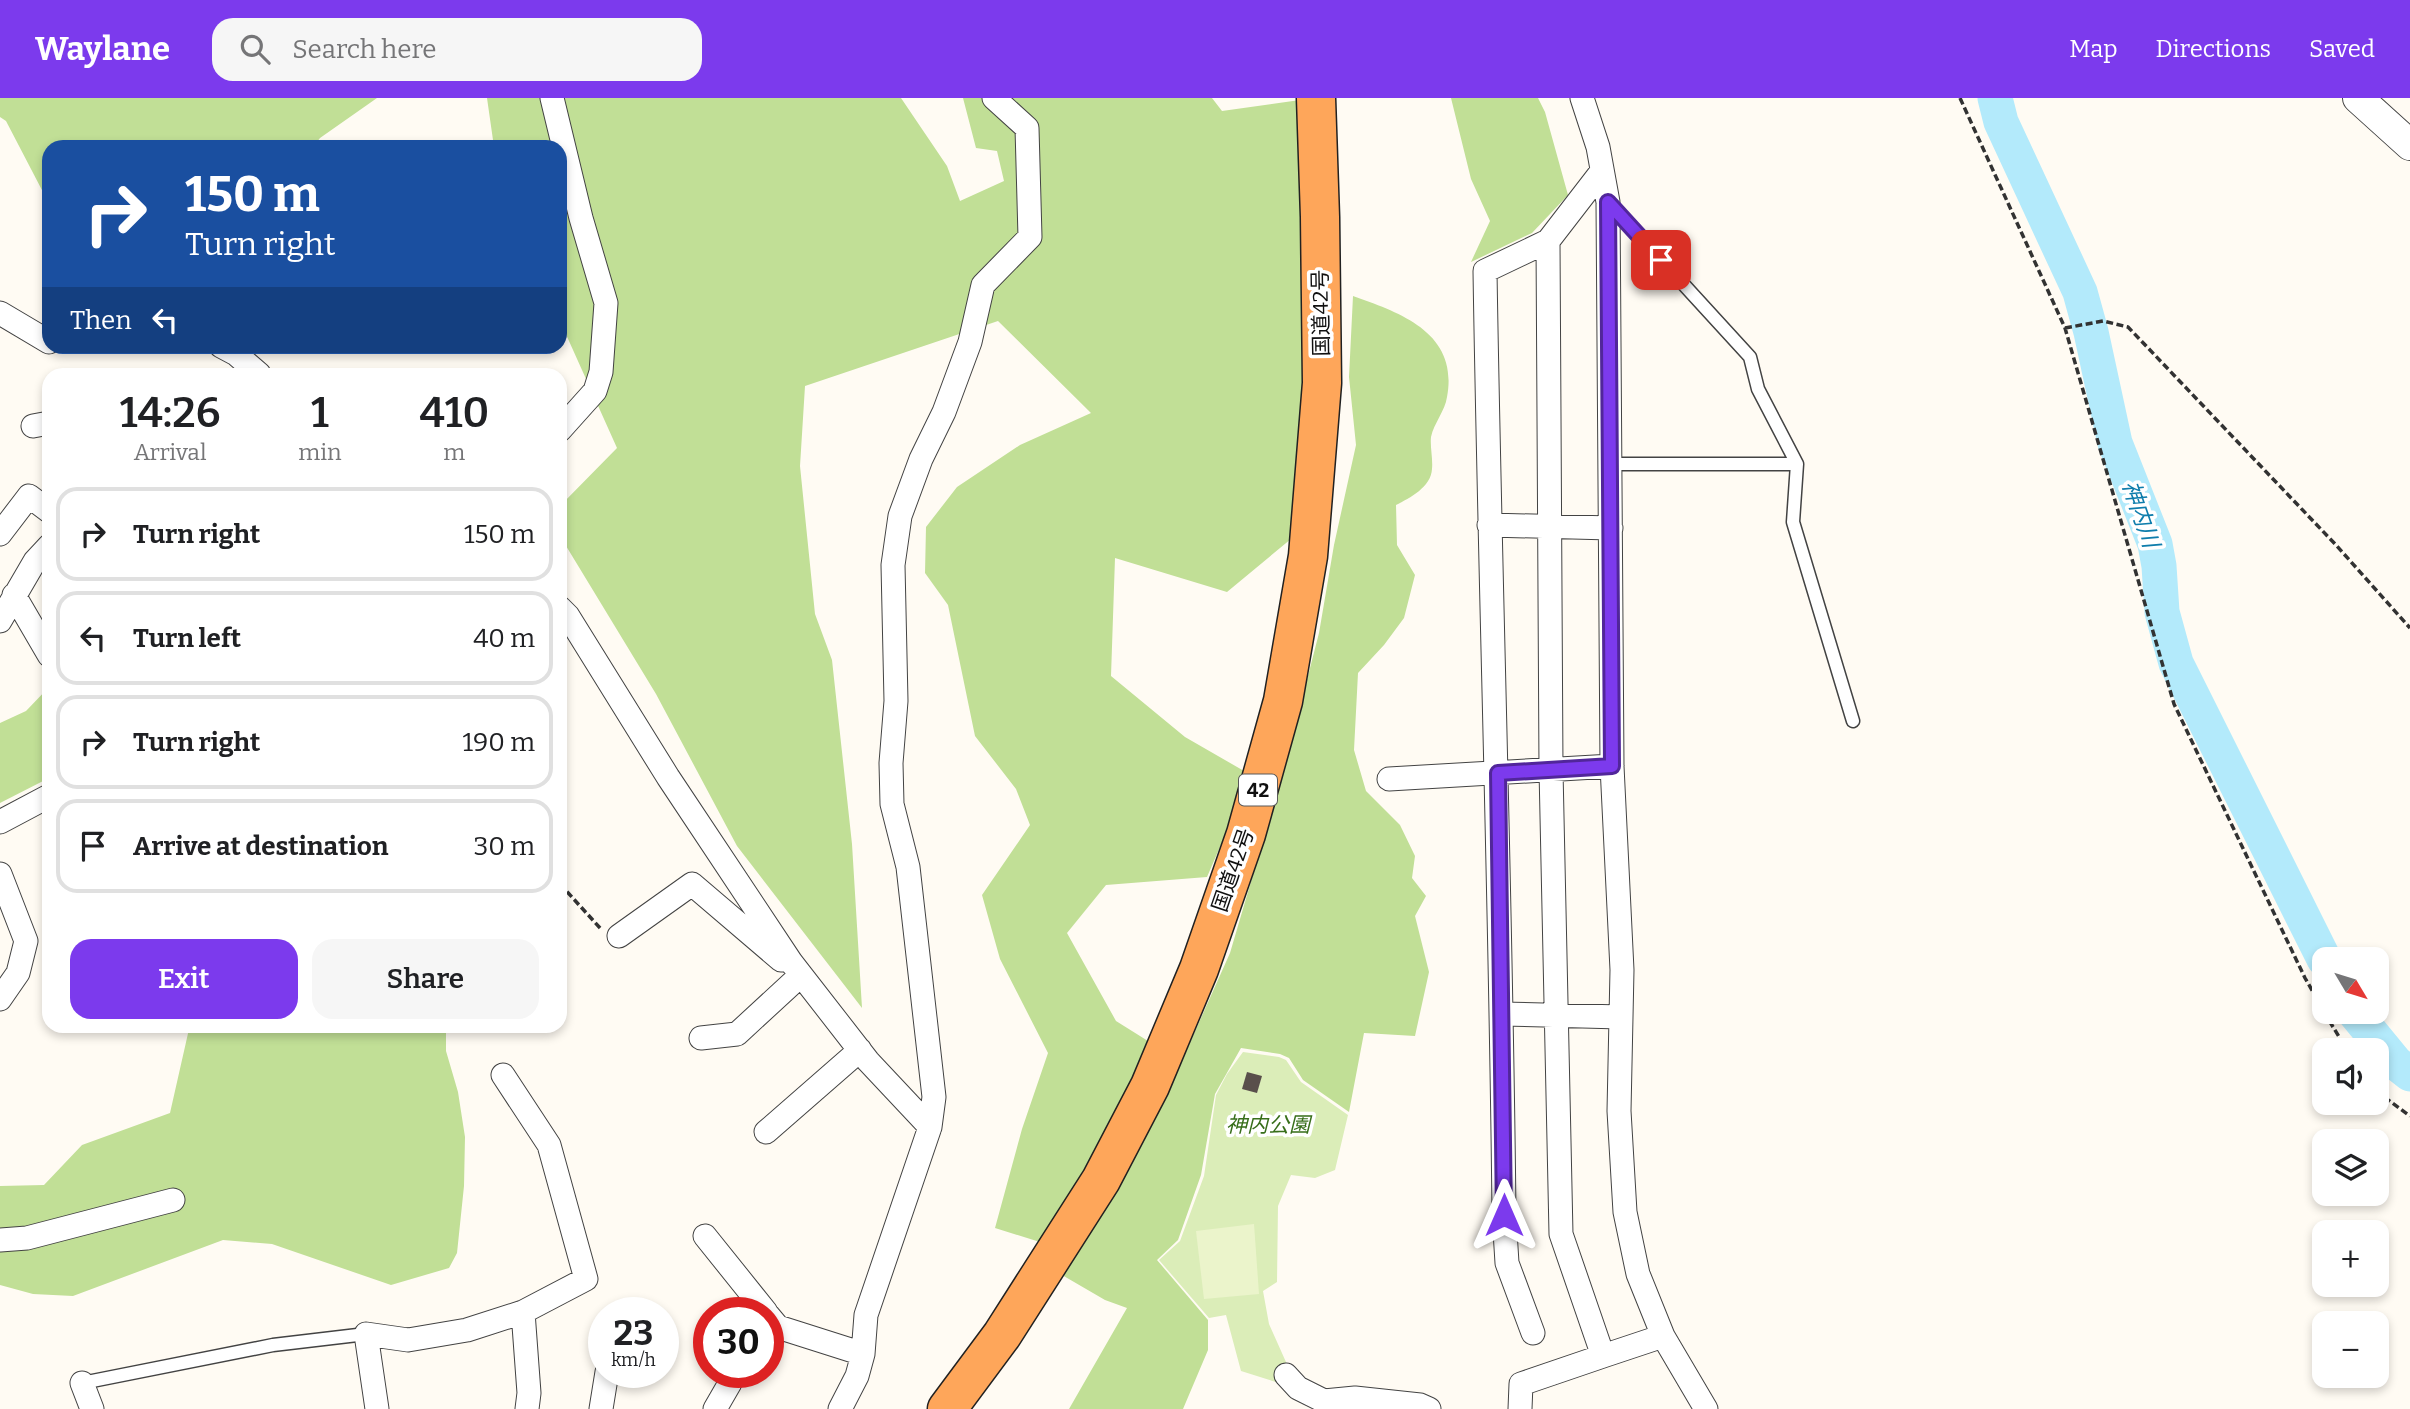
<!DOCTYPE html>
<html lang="en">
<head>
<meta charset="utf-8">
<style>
	:root { --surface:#fff; --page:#f6f6f6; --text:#202124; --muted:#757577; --line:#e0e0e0; --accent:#7c3aed }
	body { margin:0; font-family:Bitter,"Noto Sans JP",serif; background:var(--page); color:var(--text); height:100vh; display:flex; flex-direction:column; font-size:26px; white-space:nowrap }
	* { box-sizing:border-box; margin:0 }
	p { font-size:23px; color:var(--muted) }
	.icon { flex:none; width:38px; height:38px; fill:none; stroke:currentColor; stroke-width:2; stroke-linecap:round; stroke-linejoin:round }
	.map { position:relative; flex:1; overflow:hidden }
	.details { position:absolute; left:42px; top:270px; width:525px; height:665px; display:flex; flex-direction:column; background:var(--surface); border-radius:21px; box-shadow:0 4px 10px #0003 }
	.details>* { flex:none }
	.top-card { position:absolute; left:42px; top:42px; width:525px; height:214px; border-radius:21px; box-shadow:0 4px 10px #0003; background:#1a4fa0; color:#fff; overflow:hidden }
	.needle { width:46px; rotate:128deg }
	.tools { position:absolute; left:2312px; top:849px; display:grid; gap:14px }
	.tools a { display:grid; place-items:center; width:77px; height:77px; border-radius:14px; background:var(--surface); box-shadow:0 4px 10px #0003; font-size:35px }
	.speed { position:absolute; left:588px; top:1199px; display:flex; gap:14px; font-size:35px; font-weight:700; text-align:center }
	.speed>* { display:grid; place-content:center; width:91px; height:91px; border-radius:50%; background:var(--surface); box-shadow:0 4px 10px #0003; line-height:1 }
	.speed small { font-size:18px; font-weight:400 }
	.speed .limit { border:10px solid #d22; background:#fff; color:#111 }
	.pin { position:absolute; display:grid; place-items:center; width:60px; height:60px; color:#fff; margin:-30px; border-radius:14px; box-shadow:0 4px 10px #0006 }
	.me { position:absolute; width:77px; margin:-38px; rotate:0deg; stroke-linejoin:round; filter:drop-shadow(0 0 5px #0008) }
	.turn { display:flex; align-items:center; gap:24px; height:147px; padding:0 28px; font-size:32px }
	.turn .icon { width:91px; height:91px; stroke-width:2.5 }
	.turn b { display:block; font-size:49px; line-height:60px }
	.then { display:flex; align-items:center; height:66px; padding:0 28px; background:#0003; gap:14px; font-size:26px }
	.eta { display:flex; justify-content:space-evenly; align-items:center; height:119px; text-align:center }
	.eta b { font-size:42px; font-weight:600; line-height:49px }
	.action { display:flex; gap:14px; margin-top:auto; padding:14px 28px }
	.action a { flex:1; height:80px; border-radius:21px; background:var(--accent); color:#fff; font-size:28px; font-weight:600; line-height:80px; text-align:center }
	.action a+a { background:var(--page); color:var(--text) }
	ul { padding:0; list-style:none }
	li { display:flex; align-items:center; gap:21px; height:94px; margin:0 14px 10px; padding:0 14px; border:4px solid var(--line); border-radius:21px }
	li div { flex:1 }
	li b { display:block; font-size:26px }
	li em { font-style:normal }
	header { display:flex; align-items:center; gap:42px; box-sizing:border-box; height:98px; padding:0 35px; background:var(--accent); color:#fff }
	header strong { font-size:33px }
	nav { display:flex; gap:38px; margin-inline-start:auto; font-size:24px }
	.search { width:490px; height:63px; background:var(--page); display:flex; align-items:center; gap:18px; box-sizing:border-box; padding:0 24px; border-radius:21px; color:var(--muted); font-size:26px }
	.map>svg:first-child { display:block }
</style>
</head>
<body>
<header>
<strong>Waylane</strong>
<div class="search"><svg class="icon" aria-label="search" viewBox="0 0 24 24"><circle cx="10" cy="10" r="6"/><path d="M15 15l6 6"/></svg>Search here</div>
<nav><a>Map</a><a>Directions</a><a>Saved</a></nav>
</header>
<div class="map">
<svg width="2410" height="1311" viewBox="0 0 2410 1311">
	<rect width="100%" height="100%" fill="#fffbf3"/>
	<path fill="#dbedb8" d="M1243 954 1279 959 1286 962 1301 984 1348 1017 1335 1072 1315 1080 1291 1077 1278 1108 1277 1184 1263 1193 1269 1226 1290 1273 1279 1285 1241 1273 1226 1217 1209 1220 1159 1162 1180 1143 1204 1078 1216 997 1227 976Z"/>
	<path fill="#c1df96" d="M0 0H377L320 40 313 49H49V111L44 96 6 23 0 19Z
		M487 0H901L947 68 960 103 1004 83 997 53 976 50 963 0H1212L1222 13 1300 2 1307 172 1297 436 1227 494 1115 460 1111 578 1185 639 1251 677 1207 779 1106 787 1067 835 1116 923 1156 948 1043 1145 995 1130 1022 1031 1048 955 1000 861 982 797 1030 727 1016 691 975 638 948 507 925 475 926 429 957 389 1020 347 1091 315 998 223 805 288 800 368 815 516 832 562 852 746 862 910 737 748 656 596 560 438V408L617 350 560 223V49H494Z
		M1451 0H1538L1545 14 1568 97 1532 135 1471 164 1490 123 1471 81Z
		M1353 198C1401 215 1459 235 1447 299 1445 313 1434 325 1431 339 1430 349 1433 361 1432 371 1431 389 1410 400 1396 407L1397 447 1415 477 1404 520 1384 547 1358 575 1354 652 1366 693 1400 727 1415 758 1412 780 1426 798 1415 818 1429 874 1415 938 1364 935 1349 1014 1303 982 1289 960 1280 956 1241 950 1215 996 1201 1077 1178 1142 1157 1162 1208 1222V1252L1183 1311H1069L1127 1210 1105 1202 1062 1177 1115 1096 1180 967 1230 855 1283 675 1319 535 1334 447 1356 347 1349 279Z
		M49 589V680L0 705V625L26 613Z
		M194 928H446V953L458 994 465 1039 464 1088 457 1155 449 1170 391 1187 272 1146 223 1142 73 1198 33 1196 0 1187V1088L44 1087 82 1047 170 1015 189 931Z"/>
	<path fill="#ebf4cb" d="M1254 1126 1259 1196 1204 1201 1196 1133Z"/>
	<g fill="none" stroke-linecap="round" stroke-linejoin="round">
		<path stroke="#b3eafb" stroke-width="35" d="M1995 0 2001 24 2080 194 2091 234 2115 345 2155 446 2159 468 2162 514 2176 565 2324 861
			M2354 914 2396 965 2410 976"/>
	</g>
	<path fill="#594f4b" d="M1247 974 1262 978 1257 995 1242 991Z"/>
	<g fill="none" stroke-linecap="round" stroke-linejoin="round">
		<defs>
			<path id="service" d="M1610 106 1750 259 1758 291 1797 366 1793 424 1853 623
				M1610 366H1797
				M82 1285 273 1247 366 1236"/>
			<path id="minor" d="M552 0 581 120 606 205 601 274 595 293 560 332
				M1582 0 1598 49 1608 104 1612 668 1622 872 1619 1013 1625 1114 1638 1176 1663 1238 1706 1311
				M1602 73 1548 143 1551 672 1561 1136 1603 1258 1663 1238
				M0 215 49 244
				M221 248 236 256 259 276
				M33 328 49 325
				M1489 427 1611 430
				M0 436 29 398 49 413
				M14 497 49 557
				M560 510 568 518 668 679 791 864 868 963 930 1029
				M0 523 35 463 49 448
				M1389 681 1612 668
				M0 724 49 698
				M0 776 26 843 18 875 0 901
				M619 838 692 786 781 862
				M1502 916 1621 919
				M701 940 737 936 801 877
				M766 1034 860 952
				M705 1138 766 1214
				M0 1142 27 1140 173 1102
				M523 1214 529 1295 527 1311
				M768 1217 778 1229 863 1256
				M708 1235 709 1236
				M1533 1235 1507 1165 1504 1117C1501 802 1490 488 1485 173L1548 143
				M1286 1277 1298 1290 1324 1303 1355 1300 1420 1307 1429 1311
				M82 1285 92 1311
				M377 1311 366 1236 408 1242 467 1232 523 1214 586 1181 549 1047 503 977
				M601 1311 607 1274
				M715 1311 730 1285V1274
				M840 1311 857 1278 863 1256 866 1217 930 1029 934 999 908 769 892 706 891 665 896 603 893 467 900 418 921 361 944 314 970 244 983 187 1030 139 1027 30 994 0
				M1520 1311 1521 1286 1603 1258"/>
			<path id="tertiary" d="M2358 0 2410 47"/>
			<path id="trunk" d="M947 1311 1002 1237 1101 1082 1150 988 1199 871 1246 736 1283 603 1308 458 1322 285 1320 119 1316 0"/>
		</defs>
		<use href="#service" stroke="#434343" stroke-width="15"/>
		<use href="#minor" stroke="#434343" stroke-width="25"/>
		<use href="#tertiary" stroke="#434343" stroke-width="32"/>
		<use href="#trunk" stroke="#212121" stroke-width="41"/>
		<path stroke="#323232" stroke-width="3.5" stroke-dasharray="7 3.5" stroke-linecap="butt" d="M1960 0 2065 230 2174 606 2305 880 2324 913
			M2065 230 2103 223 2128 229 2336 447 2410 530
			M560 786 601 831
			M2324 914 2347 952
			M2376 993 2410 1018"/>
		<use href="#service" stroke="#fff" stroke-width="12"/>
		<use href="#minor" stroke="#fff" stroke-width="23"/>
		<use href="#tertiary" stroke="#fff" stroke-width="30"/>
		<use href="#trunk" stroke="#fea65a" stroke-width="38"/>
	</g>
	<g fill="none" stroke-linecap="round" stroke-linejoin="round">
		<defs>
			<path id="route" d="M1504 1117 1498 675 1612 668 1608 104 1661 162"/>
		</defs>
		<use href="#route" stroke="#51269a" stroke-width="18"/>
		<use href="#route" stroke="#7c3aed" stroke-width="12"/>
	</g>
	<g text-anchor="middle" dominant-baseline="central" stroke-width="7" stroke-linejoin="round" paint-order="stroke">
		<rect fill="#fff" stroke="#585858" stroke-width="2" x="1239" y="676.5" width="38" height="31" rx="5"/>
		<g font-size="19" font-weight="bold" fill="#101010">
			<text x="1258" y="692">42</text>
		</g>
		<g font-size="21" fill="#101010" stroke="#fff">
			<text transform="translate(1321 215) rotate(-91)">国道42号</text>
			<text transform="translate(1233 772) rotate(-71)">国道42号</text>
		</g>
		<g font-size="21" font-style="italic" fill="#376e1a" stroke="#fff">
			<text x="1268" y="1027">神内公園</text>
		</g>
		<g font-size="23" font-style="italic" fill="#0e7dac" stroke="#fff">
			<text transform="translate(2141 416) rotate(71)">神内川</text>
		</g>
	</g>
</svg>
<div class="tools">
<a><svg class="needle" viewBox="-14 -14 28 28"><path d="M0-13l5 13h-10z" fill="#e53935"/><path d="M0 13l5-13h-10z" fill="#757577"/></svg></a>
<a><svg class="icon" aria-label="sound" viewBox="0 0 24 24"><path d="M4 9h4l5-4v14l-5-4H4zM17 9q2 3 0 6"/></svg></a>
<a><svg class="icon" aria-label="layers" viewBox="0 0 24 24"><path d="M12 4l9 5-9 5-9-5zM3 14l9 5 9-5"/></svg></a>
<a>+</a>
<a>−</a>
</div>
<div class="speed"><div>23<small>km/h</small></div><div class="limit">30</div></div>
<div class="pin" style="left:1661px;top:162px;background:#d93025"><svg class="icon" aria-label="arrive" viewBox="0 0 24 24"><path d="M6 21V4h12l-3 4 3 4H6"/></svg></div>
<svg class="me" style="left:1504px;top:1117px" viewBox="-20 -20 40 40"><path d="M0-17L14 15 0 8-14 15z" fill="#7c3aed" stroke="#fff" stroke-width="4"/></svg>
<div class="top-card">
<div class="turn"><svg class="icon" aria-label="right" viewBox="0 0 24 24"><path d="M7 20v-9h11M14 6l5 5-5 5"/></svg><div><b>150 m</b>Turn right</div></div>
<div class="then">Then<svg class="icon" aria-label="left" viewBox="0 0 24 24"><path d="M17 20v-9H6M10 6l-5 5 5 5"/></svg></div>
</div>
<section class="details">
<div class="eta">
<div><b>14:26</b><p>Arrival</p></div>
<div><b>1</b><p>min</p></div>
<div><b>410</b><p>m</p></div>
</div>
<ul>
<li><svg class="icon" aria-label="right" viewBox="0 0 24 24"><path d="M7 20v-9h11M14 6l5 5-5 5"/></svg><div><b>Turn right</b></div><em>150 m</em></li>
<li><svg class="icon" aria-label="left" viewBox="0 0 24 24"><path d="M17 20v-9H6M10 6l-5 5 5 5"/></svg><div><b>Turn left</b></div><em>40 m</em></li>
<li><svg class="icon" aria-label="right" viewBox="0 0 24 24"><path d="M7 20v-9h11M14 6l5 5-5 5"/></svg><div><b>Turn right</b></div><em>190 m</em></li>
<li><svg class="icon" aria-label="arrive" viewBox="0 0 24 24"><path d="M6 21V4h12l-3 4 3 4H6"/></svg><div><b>Arrive at destination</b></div><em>30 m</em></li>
</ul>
<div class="action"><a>Exit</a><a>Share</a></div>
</section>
</div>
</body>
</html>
